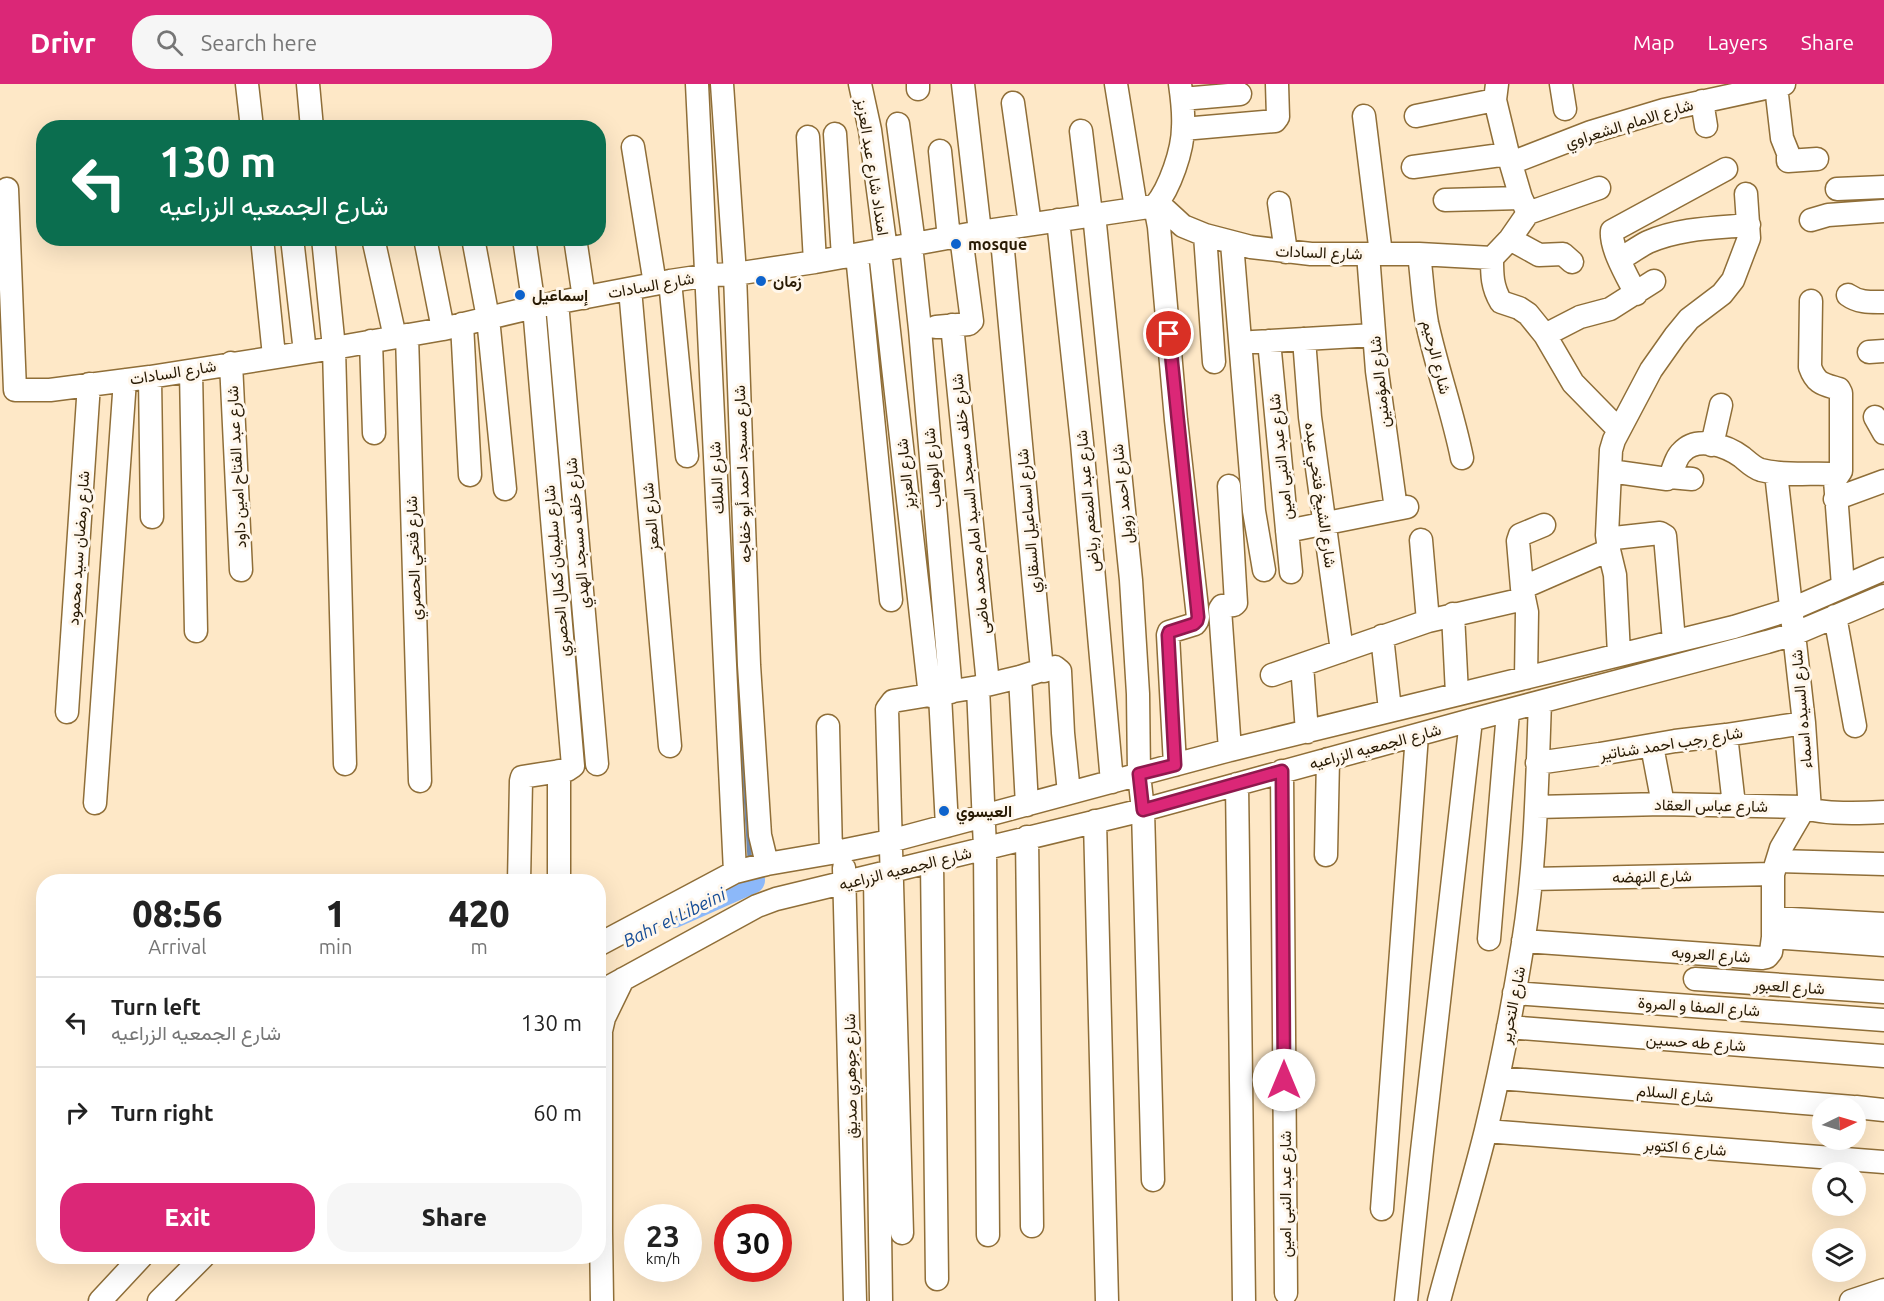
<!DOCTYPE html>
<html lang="en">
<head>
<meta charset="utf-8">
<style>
	:root { --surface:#fff; --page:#f6f6f6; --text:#222; --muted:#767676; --line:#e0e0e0; --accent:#db2777 }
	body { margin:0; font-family:Ubuntu,Vazirmatn,sans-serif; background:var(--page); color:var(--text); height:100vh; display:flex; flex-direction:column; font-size:22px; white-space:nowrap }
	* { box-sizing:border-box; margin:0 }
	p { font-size:20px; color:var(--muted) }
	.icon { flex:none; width:33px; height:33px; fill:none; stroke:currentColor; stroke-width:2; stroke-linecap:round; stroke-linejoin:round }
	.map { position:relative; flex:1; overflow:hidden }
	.sheet { position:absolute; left:36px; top:790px; width:570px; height:390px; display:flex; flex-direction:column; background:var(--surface); border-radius:24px; box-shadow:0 6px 24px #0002 }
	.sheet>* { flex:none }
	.top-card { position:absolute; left:36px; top:36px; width:570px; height:126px; border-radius:24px; box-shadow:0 6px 24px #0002; background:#0b6e4f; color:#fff; overflow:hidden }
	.needle { width:39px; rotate:85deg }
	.fabs { position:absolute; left:1812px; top:1012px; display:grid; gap:12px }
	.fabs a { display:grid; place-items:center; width:54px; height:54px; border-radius:50%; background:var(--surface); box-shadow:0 6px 24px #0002; font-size:30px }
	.speed { position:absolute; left:624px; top:1120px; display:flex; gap:12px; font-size:30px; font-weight:700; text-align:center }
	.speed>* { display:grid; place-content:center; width:78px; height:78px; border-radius:50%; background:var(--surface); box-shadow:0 6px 24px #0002; line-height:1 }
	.speed small { font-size:15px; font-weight:400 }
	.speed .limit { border:9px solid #d22; background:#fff; color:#111 }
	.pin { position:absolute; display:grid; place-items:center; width:51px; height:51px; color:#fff; margin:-26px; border:3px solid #fff; border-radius:50%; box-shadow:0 2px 6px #0007 }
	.me { position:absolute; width:66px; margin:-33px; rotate:0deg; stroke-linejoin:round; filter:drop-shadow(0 0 4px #0008) }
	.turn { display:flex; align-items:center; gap:21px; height:126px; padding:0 24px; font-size:27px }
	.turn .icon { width:78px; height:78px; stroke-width:2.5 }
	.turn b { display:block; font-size:42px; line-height:51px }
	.eta { display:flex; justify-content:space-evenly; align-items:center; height:102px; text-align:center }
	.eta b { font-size:36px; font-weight:800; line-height:42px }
	.cta { display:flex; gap:12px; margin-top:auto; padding:12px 24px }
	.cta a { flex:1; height:69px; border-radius:24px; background:var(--accent); color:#fff; font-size:24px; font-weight:800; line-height:69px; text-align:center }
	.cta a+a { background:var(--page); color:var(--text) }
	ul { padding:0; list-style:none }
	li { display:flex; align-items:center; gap:18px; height:90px; padding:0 24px; border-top:2px solid var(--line) }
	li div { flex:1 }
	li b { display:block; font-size:22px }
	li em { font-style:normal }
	header { display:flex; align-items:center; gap:36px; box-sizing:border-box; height:84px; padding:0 30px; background:var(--accent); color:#fff }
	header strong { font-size:28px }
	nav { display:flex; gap:33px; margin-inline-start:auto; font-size:21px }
	.search { width:420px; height:54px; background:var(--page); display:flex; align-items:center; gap:15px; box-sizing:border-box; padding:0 21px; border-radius:24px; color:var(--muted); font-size:22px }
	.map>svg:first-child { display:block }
</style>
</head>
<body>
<header>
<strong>Drivr</strong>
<div class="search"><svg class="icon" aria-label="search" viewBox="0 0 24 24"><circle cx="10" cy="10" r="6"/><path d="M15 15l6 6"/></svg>Search here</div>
<nav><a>Map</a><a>Layers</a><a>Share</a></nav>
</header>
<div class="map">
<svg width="1884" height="1217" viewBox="0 0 1884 1217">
	<rect width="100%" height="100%" fill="#fee8c7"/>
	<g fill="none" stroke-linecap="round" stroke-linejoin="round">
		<path stroke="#6e89b0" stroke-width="4.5" d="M732 488 750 779"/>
		<path stroke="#8cb8f9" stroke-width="28" d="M674 830 751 796"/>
		<defs>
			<path id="minor" d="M247 0 252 44
				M308 0 312 44
				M697 0 735 788
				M722 0 735 190 749 581 760 751 767 780
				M860 0 870 46 886 166
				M918 0V5
				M963 0 980 148
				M1116 0 1136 124
				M1497 0 1495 16 1508 70 1521 114 1528 129
				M1561 0 1565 25
				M1776 2 1782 54 1788 69V77L1817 75
				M1182 15 1240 10
				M1702 17 1706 42
				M1013 19 1030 140
				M1364 32 1381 170
				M1416 32 1495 16
				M898 40 914 160
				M1183 45 1275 37 1278 33 1277 0
				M1081 47 1091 130
				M835 50 843 173
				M808 53 815 178
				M633 63 655 200
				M940 67 949 154
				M1511 79 1591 48 1664 26 1784 0
				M1413 83 1508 70
				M1599 104 1528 129 1510 155 1492 174C1492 191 1492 203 1501 218L1519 224 1528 230 1545 251 1573 299 1619 346
				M7 105 15 306H50L150 293 334 264 443 245 534 223 670 197 710 191 735 190 815 178 980 148 1155 122C1170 104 1183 66 1183 43 1184 28 1182 14 1180 0
				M1837 105 1884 103
				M1445 116 1521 114
				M1158 119 1183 142 1205 151 1251 163 1311 170H1419L1492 174
				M1279 119 1286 168
				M1155 122 1159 143 1176 336 1198 533 1197 537 1195 540 1169 548 1168 551 1175 681
				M1094 130 1131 496 1138 610 1139 690 1143 726 1153 1096
				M1058 136 1082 359 1112 698
				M1811 136 1828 131 1884 127
				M1001 145 1042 586 1044 587 1055 583 1060 587 1063 649 1069 709
				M1205 151 1214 278
				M262 154 274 272
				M292 154 305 268
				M323 154 334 264 345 680
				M373 154 395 253
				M425 154 443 245
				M473 154 488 234 505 405
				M575 154 584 214
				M1510 155 1539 171 1563 170 1572 178
				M1232 159 1254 427 1264 486
				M911 161 920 245 951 608
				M880 167 930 612
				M1368 170 1377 287 1396 425
				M1419 170C1422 193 1423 217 1427 239 1437 285 1453 329 1462 374
				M857 171 891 516
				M1620 175C1629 170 1638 163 1648 158 1680 144 1714 144 1749 141
				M670 197 687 372
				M630 205 670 662
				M1636 210C1628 194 1610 164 1612 147L1726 85
				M1848 211C1859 219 1871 218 1884 218
				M1811 217 1810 283C1816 300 1823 300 1839 305L1841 309V387L1835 396 1843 502
				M557 218 597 680
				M462 240 470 391
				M952 241 988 600
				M936 243 969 240 972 237 961 152
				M407 251 420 697
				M1545 251 1580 233 1610 225 1654 197
				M1304 255 1310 333 1342 567
				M371 257 374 349
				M1269 257 1291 488
				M1253 258 1374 251
				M1869 268 1884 267
				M231 279 241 486
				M191 287 196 547
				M150 293 152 433
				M1875 333 1884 349
				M1712 361 1721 321
				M1610 387 1667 395 1670 393C1673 386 1676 373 1682 368 1697 351 1727 362 1742 373 1748 378 1754 384 1761 386 1784 392 1809 389 1831 390L1834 391 1835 396
				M1776 389 1804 639 1810 726
				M1670 393 1692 395
				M1229 402 1236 519 1234 521 1222 522 1220 525 1230 666
				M1835 415 1884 397
				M1287 447 1407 423
				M1421 456 1428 537
				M1609 466 1615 491 1619 570
				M1522 504 1609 466 1607 451
				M1453 530 1457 610
				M1835 532 1855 642
				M1382 552 1390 626
				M1674 557 1665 452 1660 449 1614 454 1607 451 1611 366 1614 356 1651 286 1675 252 1689 235 1722 210 1733 196 1749 154 1746 110
				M1302 581 1307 648
				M1272 591 1428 537 1524 515
				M1020 593 1027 721
				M1526 594 1527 528 1522 504 1518 457 1520 451 1544 441
				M978 603 985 764 988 1151
				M940 611 947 742
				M67 628 89 300
				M828 642 831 769
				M1726 651 1734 721
				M1652 662 1663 720
				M1537 679 1600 670 1675 657 1726 651 1804 639
				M559 687V798
				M1282 687 1286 1209
				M1237 700 1244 1217
				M95 719 125 296
				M1536 723 1663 720 1805 723C1819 731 1866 729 1884 728
				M1095 737 1107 1217
				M1027 753 1032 1142
				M1326 771 1328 675
				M1777 777 1884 780
				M932 778 937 1195
				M844 784 855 1217
				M875 791 881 1217
				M1531 795 1773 790
				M519 798 521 697 522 693 567 686 573 682 534 223 524 154
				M1773 834 1884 840
				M1773 853V790L1781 764 1805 723
				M1489 855 1508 628
				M1523 857 1762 874 1767 873 1771 868 1773 853 1884 861
				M598 861 735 788 767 780 831 769 890 757 1230 666 1734 543 1792 525 1884 485
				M1695 895 1884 908
				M598 909 757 822 776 815 1143 726 1471 636 1767 558 1794 550 1884 512
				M1514 909 1884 936
				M1508 943 1884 972
				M1498 994 1853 1023
				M1856 1023 1884 1026
				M1486 1047 1884 1078
				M1382 1125 1417 651
				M902 1149 887 625 893 617 978 603 1020 593 1042 586
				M100 1217 141 1173
				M159 1217 203 1173
				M602 1217 601 1149V947L604 934 623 895
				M1406 1217 1422 1067 1471 636
				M1439 1217C1454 1160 1472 1103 1486 1046 1501 984 1513 921 1523 859 1536 779 1537 698 1540 618
				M1851 1217 1884 1206"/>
		</defs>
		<use href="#minor" stroke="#8f6e38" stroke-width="25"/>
		<use href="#minor" stroke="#fff" stroke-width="22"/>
	</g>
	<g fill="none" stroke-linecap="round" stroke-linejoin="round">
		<defs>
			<path id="route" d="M1169 250 1198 533 1197 537 1194 540 1169 548 1168 551 1175 681 1139 690 1143 726 1282 687 1284 996"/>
		</defs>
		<use href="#route" stroke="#8e194d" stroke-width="15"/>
		<use href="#route" stroke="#db2777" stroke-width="10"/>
	</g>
	<g fill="#0e63cc" stroke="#fff7ec" stroke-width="2">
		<circle cx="956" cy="160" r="6"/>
		<circle cx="761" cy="197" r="6"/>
		<circle cx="520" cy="211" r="6"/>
		<circle cx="944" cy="727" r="6"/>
	</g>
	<g text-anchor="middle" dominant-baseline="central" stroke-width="6" stroke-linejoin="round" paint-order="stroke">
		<g font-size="16" fill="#281a04" stroke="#fff7ec">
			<text transform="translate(1629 39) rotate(-17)">شارع الامام الشعراوي</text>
			<text transform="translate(873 83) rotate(81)">امتداد شارع عبد العزيز</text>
			<text transform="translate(1319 168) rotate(2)">شارع السادات</text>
			<text transform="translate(651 201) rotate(-10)">شارع السادات</text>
			<text transform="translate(1437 273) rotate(76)">شارع الرحيم</text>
			<text transform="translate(173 288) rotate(-9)">شارع السادات</text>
			<text transform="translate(1379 298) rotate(-96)">شارع المؤمنين</text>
			<text transform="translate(1280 373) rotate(-96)">شارع عبد النبى امين</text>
			<text transform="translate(236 383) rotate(-93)">شارع عبد الفتاح امين داود</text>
			<text transform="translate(932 384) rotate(-95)">شارع الوهاب</text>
			<text transform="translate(742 390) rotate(-92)">شارع مسجد احمد أبو خفاجه</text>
			<text transform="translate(905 390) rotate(-96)">شارع العزيز</text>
			<text transform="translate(716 394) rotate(-93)">شارع الملك</text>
			<text transform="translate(1122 410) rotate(-96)">شارع احمد زويل</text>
			<text transform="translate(1321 411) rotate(82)">شارع الشيخ فتحي عبده</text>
			<text transform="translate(1087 417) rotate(-95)">شارع عبد المنعم رياض</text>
			<text transform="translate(970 420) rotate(-96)">شارع خلف مسجد السيد امام محمد ماضى</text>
			<text transform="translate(650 433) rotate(-95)">شارع المعز</text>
			<text transform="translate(1028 437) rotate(-95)">شارع اسماعيل السقاري</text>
			<text transform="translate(577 449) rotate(-95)">شارع خلف مسجد الهدي</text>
			<text transform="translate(78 464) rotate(-86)">شارع رمضان سيد محمود</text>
			<text transform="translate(413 474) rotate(-92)">شارع فتحي الحصري</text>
			<text transform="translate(556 487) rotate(-95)">شارع سليمان كمال الحصري</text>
			<text transform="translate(1801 625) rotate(-95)">شارع السيده اسماء</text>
			<text transform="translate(1671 659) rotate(-9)">شارع رجب احمد شناتير</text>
			<text transform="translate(1375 662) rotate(-15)">شارع الجمعيه الزراعيه</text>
			<text transform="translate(1711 721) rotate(1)">شارع عباس العقاد</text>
			<text transform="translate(905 784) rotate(-14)">شارع الجمعيه الزراعيه</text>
			<text transform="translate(1652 792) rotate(-1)">شارع النهضه</text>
			<text transform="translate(1711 870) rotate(4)">شارع العروبه</text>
			<text transform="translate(1789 902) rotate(4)">شارع العبور</text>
			<text transform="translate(1512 921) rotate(-79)">شارع التحرير</text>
			<text transform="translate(1699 922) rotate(4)">شارع الصفا و المروة</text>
			<text transform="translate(1696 958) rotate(4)">شارع طه حسين</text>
			<text transform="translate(850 992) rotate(-91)">شارع جوهري صديق</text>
			<text transform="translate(1675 1009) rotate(5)">شارع السلام</text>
			<text transform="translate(1685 1063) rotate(4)">شارع 6 اكتوبر</text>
			<text transform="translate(1285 1110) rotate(-90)">شارع عبد النبى امين</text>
		</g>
		<g font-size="16" font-weight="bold" fill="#281a04" stroke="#fff7ec" text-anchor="start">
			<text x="968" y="160">mosque</text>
			<text x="773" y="197">زمان</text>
			<text x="532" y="211">إسماعيل</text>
			<text x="956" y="727">العيسوي</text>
		</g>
		<g font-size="18" font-style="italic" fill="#154c96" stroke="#fff7ec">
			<text transform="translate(674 833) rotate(-26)">Bahr el Libeini</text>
		</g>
	</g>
</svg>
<div class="fabs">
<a><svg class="needle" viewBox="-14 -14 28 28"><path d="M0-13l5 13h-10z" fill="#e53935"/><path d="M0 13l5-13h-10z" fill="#767676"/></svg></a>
<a><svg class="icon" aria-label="search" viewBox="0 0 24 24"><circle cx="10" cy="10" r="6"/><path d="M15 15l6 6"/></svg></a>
<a><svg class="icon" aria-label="layers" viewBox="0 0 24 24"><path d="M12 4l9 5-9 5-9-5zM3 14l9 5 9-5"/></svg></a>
</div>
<div class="speed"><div>23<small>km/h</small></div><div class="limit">30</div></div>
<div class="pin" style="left:1169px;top:250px;background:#d93025"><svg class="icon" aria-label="arrive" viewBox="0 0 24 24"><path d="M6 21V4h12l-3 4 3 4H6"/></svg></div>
<svg class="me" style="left:1284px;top:996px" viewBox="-20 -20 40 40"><circle r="19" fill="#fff"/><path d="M0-13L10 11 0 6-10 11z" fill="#db2777"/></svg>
<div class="top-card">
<div class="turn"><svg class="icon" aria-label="left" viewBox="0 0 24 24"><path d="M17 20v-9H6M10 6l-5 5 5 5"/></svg><div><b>130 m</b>شارع الجمعيه الزراعيه</div></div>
</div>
<section class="sheet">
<div class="eta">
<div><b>08:56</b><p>Arrival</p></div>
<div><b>1</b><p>min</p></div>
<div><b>420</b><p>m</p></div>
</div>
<ul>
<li><svg class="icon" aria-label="left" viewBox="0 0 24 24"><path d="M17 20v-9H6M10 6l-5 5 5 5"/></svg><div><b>Turn left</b><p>شارع الجمعيه الزراعيه</p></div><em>130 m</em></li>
<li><svg class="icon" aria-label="right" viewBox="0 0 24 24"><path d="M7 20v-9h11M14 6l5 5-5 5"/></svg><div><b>Turn right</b></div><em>60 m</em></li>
</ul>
<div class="cta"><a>Exit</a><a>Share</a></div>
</section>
</div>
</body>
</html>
